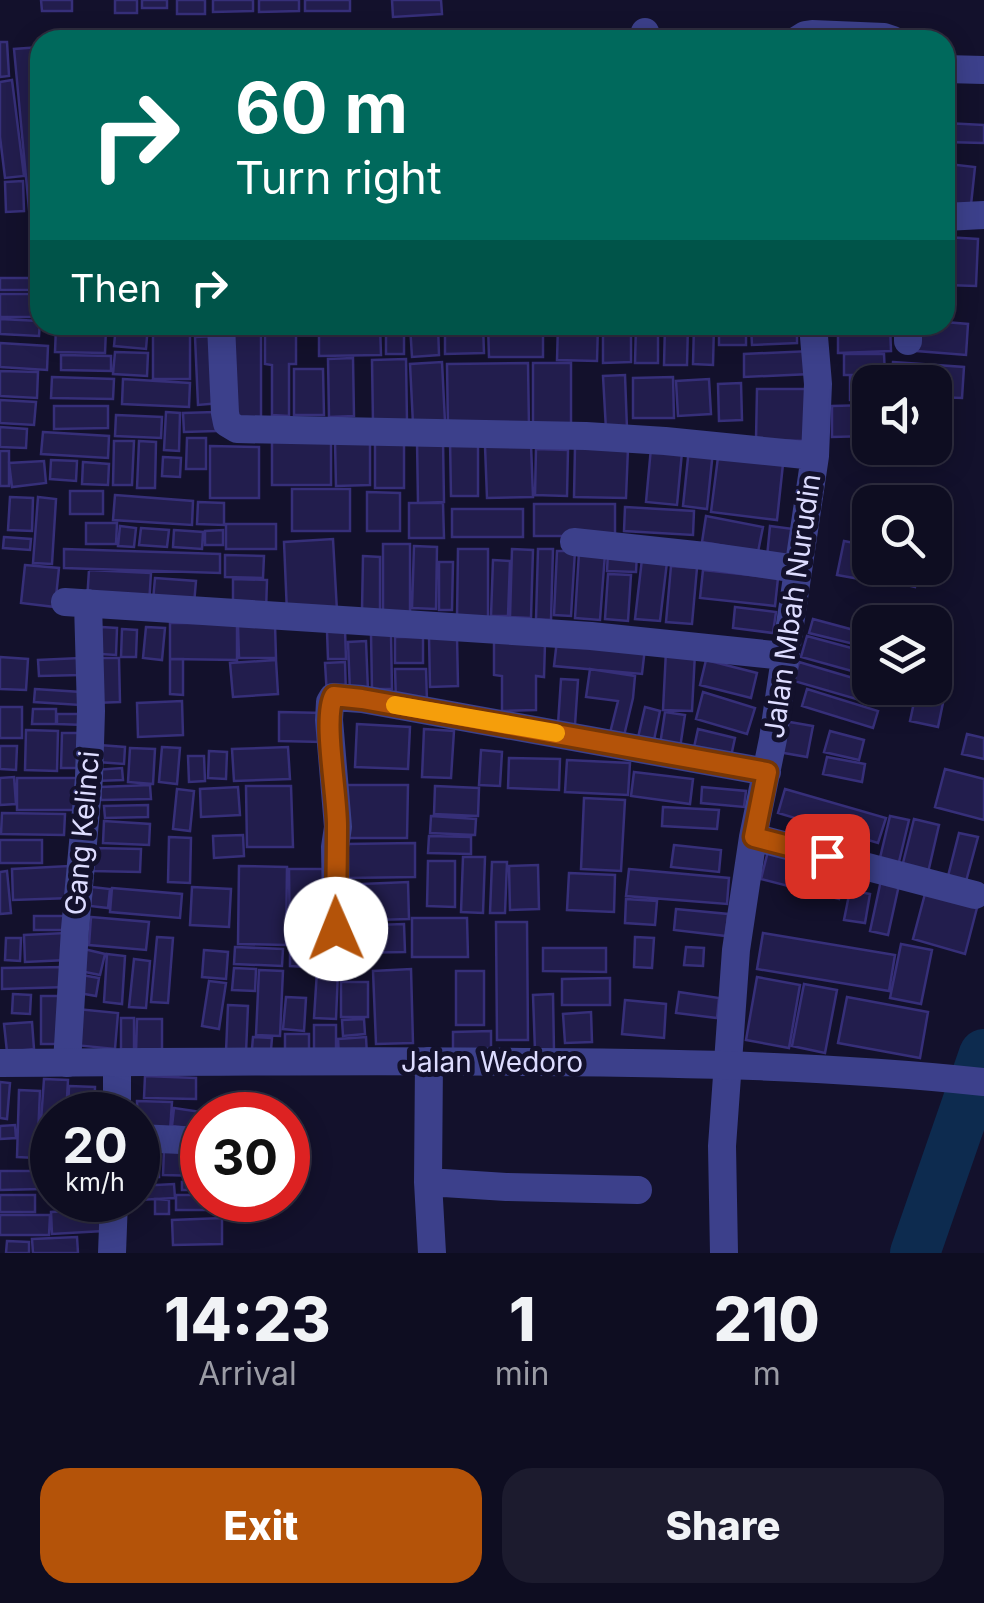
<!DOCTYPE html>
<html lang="en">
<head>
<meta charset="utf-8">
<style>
	:root { --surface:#0e0d21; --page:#1c1b2e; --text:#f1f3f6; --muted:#9b9ca5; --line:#2e2d3f; --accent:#b45309 }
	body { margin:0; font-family:Inter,sans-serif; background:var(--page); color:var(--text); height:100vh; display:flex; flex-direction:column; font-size:38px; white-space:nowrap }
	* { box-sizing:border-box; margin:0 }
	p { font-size:32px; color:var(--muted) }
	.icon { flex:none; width:55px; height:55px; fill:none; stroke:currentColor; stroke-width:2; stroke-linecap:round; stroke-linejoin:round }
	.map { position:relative; height:1253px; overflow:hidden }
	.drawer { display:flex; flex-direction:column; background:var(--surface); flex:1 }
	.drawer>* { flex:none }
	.banner { position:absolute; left:30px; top:30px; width:925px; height:305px; border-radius:30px; box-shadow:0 5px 25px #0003,0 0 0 2px var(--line); background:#00695c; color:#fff; overflow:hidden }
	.fabs { position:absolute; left:852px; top:365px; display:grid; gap:20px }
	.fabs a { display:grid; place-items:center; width:100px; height:100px; border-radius:20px; background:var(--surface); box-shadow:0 5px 25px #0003,0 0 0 2px var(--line); font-size:50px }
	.speed { position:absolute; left:30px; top:1092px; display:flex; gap:20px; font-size:50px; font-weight:700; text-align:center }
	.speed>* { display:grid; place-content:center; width:130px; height:130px; border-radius:50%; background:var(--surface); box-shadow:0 5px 25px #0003,0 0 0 2px var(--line); line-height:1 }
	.speed small { font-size:25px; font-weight:400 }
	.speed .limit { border:15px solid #d22; background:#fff; color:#111 }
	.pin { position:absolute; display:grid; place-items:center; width:85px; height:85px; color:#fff; margin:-42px; border-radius:20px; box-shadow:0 5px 15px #0006 }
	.me { position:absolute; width:110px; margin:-55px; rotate:359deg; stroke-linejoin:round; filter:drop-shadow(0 0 8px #0008) }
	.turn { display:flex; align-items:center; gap:35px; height:210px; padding:0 40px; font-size:45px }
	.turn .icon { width:130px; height:130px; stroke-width:2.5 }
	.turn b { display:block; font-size:70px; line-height:85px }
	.then { display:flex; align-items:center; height:95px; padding:0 40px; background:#0003; gap:20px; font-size:38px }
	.eta { display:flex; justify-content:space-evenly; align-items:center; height:170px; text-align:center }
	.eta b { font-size:60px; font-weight:800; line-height:70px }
	.cta { display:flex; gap:20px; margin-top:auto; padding:20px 40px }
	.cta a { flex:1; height:115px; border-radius:30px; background:var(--accent); color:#fff; font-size:40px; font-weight:800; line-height:115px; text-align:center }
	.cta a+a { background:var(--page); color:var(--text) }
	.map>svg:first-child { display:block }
</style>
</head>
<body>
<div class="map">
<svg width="984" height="1253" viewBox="0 0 984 1253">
	<rect width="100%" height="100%" fill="#13112c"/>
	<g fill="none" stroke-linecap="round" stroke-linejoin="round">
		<path stroke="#0d2b4f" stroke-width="50" d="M915 1253 984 1054"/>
	</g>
	<path fill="#221d4d" stroke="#362f79" stroke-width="2.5" d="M41 0H72V11H42Z
		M115 0H137V13H115Z
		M142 0H167V8H142Z
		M177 0H205V14H177Z
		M213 0H253V11L213 12Z
		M259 0H299V11L259 12Z
		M305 0H350V11H305Z
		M392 0H441L442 14 393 17Z
		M272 30H329V40H272Z
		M459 31 460 40H405V32Z
		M391 32V40H344V35Z
		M143 33 144 40H80V37Z
		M265 34V40H230V36Z
		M0 42H7L9 76 0 77Z
		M40 47V219L30 220 14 49Z
		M12 80 24 176 5 178 0 137V82Z
		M945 123 984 125V143L945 142Z
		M948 164 975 167 971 205 945 203Z
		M23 181 24 211 6 212 5 182Z
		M945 237 978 239 976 286 945 285Z
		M0 278H35V290H0Z
		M0 294H34V317H0Z
		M0 319 40 321 39 336 0 334Z
		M945 322 968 324 966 355 917 351 919 325H945Z
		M116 325H148L146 349 114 346Z
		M265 325H296V364H289V416L272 415V365L265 364Z
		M319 325H380L381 355 319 356Z
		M386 325H404V354H386Z
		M410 325H438L439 355 412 357Z
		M445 325H483L484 353 445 354Z
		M488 325H543V357H489Z
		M558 325H598L597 361 557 360Z
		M603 325H631V362L603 363Z
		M636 325H658V363H635Z
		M665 325H688L687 365H664Z
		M694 325H714L713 365 693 364Z
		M719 325H746V345H719Z
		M751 325H797V343L752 345Z
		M838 325H890L891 351 838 353Z
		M234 326H261V423H233Z
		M56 327 106 329 105 353 55 352Z
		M153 334 190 335V379H153Z
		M217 336 220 403 198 405 195 337Z
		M0 343 48 346 47 370 0 367Z
		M811 351V374L744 377V354Z
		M115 352 148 353 147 376 113 374Z
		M844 354H884L885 375H844Z
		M61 355 111 356V371L61 370Z
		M353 358 354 416 329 417 328 359Z
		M406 359 407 422 373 423 372 360Z
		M442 362 445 422 413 424 410 364Z
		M893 362 964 367 962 398 935 397V382H891Z
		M528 363 529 428H448L447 364Z
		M533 363H571V425H533Z
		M294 369H323L324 415H294Z
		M0 371 38 372 37 398 0 396Z
		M625 375 627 429 606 430 603 376Z
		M52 377 114 379 113 399 51 398Z
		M673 377 674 418H633V378Z
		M850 377H880V382H870V400H850Z
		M123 379 190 383 189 407 122 404Z
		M709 379 711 414 678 416 676 381Z
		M741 383 742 420 719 421 718 384Z
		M757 389H807V441L756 440Z
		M0 400 36 402 34 425 0 423Z
		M870 405V436L832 437V406Z
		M54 406H108V428L54 429Z
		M166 412 180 413 179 451 164 450Z
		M215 412 216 431 184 432 183 413Z
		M116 415 162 417 161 438 115 436Z
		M0 427 27 429 26 448 0 447Z
		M43 432 109 436 108 458 41 454Z
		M272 433H331V485H272Z
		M187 438H206V469H186Z
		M478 439V496H451L450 440Z
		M375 440H404V488H375Z
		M417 440H443L444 502 418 503Z
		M114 441H134L132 485H113Z
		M139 441 156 442 155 488H137Z
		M335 441H370V485L336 486Z
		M531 444 533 497 487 498 485 446Z
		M210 446 259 447V498H210Z
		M575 447 628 448 626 498 574 497Z
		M651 448 682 452 677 505 646 502Z
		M689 448 713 451 707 509 683 506Z
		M536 449 568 450 567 496 535 495Z
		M0 451H9V486H0Z
		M163 457 181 458 180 477 162 476Z
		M718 457 783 464 777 520 711 512Z
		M51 460 77 461 76 481 50 479Z
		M44 461 46 483 12 487 9 463Z
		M83 462 109 464 108 485 82 484Z
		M292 489H350V531H292Z
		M70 491H103V514H70Z
		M367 492 400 493V531H367Z
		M115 495 193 501 192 525 113 520Z
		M10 497 33 498 32 531 8 530Z
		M38 497 56 499 52 564 33 563Z
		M198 502 224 503V525L197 524Z
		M409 503H443L444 538H409Z
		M534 504H615V536H534Z
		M625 507 694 511 693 535 624 531Z
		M452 509H523V537H452Z
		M706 516 763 527 758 552 702 542Z
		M86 523H117L116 544H86Z
		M226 524H276V549H226Z
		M120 526 136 528 134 547 118 546Z
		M770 526 801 530 797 560 767 557Z
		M141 528 169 530 167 547 139 545Z
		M174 530 203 532 202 549 173 547Z
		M223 530V545H205V531Z
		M4 537 31 539 30 550 3 548Z
		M333 539 337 611 287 613 284 542Z
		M844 541 870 546V568H885L882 583 837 575Z
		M383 544H410V618H383Z
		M414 546 437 547 436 609 412 608Z
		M64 549 220 554V573L64 568Z
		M458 549H488V618H457Z
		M512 549 533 550 531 618 510 617Z
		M538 549H553L551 620 536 619Z
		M557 551H575L571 616 554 615Z
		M579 552 605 554 600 620 575 618Z
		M608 552 637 553 636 572 607 571Z
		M225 555 264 556 263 578 225 577Z
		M363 556 380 557V611H362Z
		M642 559 667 562 660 621 635 619Z
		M493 560 510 561 508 616H491Z
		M439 562H453L452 610H439Z
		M25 565 59 568 55 607 21 603Z
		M671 566 697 568 692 624 666 622Z
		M892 568H919L915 587 889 581Z
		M89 570 151 573 149 604 87 601Z
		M703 570 778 578 775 606 700 598Z
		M608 574 631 575 628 621 605 619Z
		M155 578 196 581 194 604 153 601Z
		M233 579 267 580 266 612 233 610Z
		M735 607 776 612 773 633 733 628Z
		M813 619 865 633 862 646 809 633Z
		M170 623H237V660L170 659Z
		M275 624 276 658H239L238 625Z
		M101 627 117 628 116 655 100 654Z
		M146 627 165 628 162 660 143 658Z
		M122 629 137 630 136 657H121Z
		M345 630 346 659H328L327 631Z
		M371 634H391L392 689H372Z
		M429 636H457L458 686 430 687Z
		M807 636 870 653V676L801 657Z
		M395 637H423V663H395Z
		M557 640 645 648 642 674 554 666Z
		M366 641 368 691 350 692 348 642Z
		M494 641 545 643 544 677 536 676V710L502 711V676L494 675Z
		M666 651 695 653 692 711 663 710Z
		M0 657 28 659 26 690 0 689Z
		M80 658 81 675 39 676 38 660Z
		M93 658H119L120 702 94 703Z
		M170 659H183V695L170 694Z
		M276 660 278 694 233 697 230 663Z
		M706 660 757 673 751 698 700 685Z
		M345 662 346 695 327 696 325 663Z
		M799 662 870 683V688H883L877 705 794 681Z
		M395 669H426L427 702H396Z
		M590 669 635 676 633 698 623 740 609 737 618 701 586 697Z
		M561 679 578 680 575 725 558 724Z
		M35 689 81 692 80 705 34 702Z
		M807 689 878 711 873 728 802 706Z
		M703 692 755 708 747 734 696 719Z
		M916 693 944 698 938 727 910 721Z
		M182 701 183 735 138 737 137 703Z
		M0 707H22V738H0Z
		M645 707 660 711 653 745 637 742Z
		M33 709H56V724H32Z
		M279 712 324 713 323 742 279 741Z
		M665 712 685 715 680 748 660 745Z
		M57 714H85V725L57 724Z
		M784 721 813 726 807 757 778 752Z
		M357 724 410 727 408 769 355 767Z
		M424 729 454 731 451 778 422 777Z
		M698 729 735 738 730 761 693 752Z
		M26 730 58 731 57 771 25 770Z
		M830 731 864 740 859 760 824 752Z
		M62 733H86L85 768H61Z
		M967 734 984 738V759L962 754Z
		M99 745 125 747 124 764 98 762Z
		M0 746H17L16 770 0 769Z
		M162 747 180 748 177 784 159 782Z
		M288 747 290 779 234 781 232 749Z
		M130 748 155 749 153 784 128 782Z
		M481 750 502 752 500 786 479 785Z
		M209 751 227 752 226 779 208 778Z
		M188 756H204L205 781 189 782Z
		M827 757 865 764 862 782 823 774Z
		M509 758 560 759 559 790 508 788Z
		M567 760 630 763 628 795 565 792Z
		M122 768 123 780 95 781V770Z
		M945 769 984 779V820L935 807Z
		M634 772 693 779 690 804 631 796Z
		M14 777 16 804 0 805V778Z
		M17 778H84V810H17Z
		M150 785 151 799 101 800 100 787Z
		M340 785H408L407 838H340Z
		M246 786H291L293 847H247Z
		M435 786 479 788 478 816 434 814Z
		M238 787 240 815 201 817 200 789Z
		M702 787 746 791 744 807 701 803Z
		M177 789 194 791 190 831 173 829Z
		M785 789 886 818 878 843 778 813Z
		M584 798 625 800 621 871 581 869Z
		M148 805V817L105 818 104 806Z
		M663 807 719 810 717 829 662 826Z
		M2 813 65 814 64 835 1 834Z
		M431 816 476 819 475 835 430 833Z
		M890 816 909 820 898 866 879 862Z
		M914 819 939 825 927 877 901 871Z
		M104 821 150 824 149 845 103 843Z
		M959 833 978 837 965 885 947 880Z
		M243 835 244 856 214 858 213 836Z
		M429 836 471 837V854L428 853Z
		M169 837 191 838 190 883 168 882Z
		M0 840H42V863H0Z
		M415 843V877L347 878 346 844Z
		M674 845 721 850 719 872 671 867Z
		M769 847 847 867 839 899 761 879Z
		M93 848 141 849 140 872 92 871Z
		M463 857H485L483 913 461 912Z
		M428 861H455V907L427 906Z
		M492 862H507L505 913H490Z
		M538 865 539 909 510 910 509 866Z
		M69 866 71 898 13 900 12 869Z
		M239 866 287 867 286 945 238 944Z
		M289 869H323L324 950 290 951Z
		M629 869 729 878 727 904 626 896Z
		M7 871 11 913 0 914V872Z
		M569 873 615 875 614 912 567 910Z
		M881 880 899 885 888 935 870 931Z
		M408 882 409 919 340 921 339 885Z
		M92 887 110 889 108 908 90 906Z
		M192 887 231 889 229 927 190 925Z
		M112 888 182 894 180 918 110 912Z
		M850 890 870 894 865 923 844 920Z
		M926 890 978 904 965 954 913 939Z
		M626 899 657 901 655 925 625 923Z
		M676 909 728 914 726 936 674 930Z
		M34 916H67V930H34Z
		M91 917 149 922 146 950 89 945Z
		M412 918H467L468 957H412Z
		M496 922H527L528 1040H497Z
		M404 924 405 952 345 953V926Z
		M66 933 67 960 25 962 24 935Z
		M763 933 895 955 889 991 757 969Z
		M157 937 173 938 168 1003 151 1002Z
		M635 937 654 938 652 968 634 967Z
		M6 938H21L20 961 5 960Z
		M901 944 932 950 921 1004 890 998Z
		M235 947 283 949 282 966 234 964Z
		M686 947 704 948 703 966 684 965Z
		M543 948H606V972L543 971Z
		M84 949 105 954 100 975 80 971Z
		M204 950 228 952 226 979 202 977Z
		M290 952 325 954V968L290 966Z
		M107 954 125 956 122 1004 104 1002Z
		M134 959 150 961 146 1008 129 1007Z
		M66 967 67 987 2 989V968Z
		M234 968 256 969 255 991 232 990Z
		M411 969 413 1043 376 1044 373 971Z
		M259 970 283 971 280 1036 256 1035Z
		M317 971 338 972 336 1019 314 1018Z
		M456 971H484V1025H456Z
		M76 974 99 978 96 996 73 992Z
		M757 977 800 985 789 1048 746 1040Z
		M610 978V1005H562V979Z
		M209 981 226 983 219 1029 202 1026Z
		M341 982H368V1017H341Z
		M804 984 837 990 825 1053 792 1046Z
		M679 992 719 998 717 1018 676 1013Z
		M13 994 31 995 30 1014 12 1013Z
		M553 994 554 1051H535L533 995Z
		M41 996H61V1044H41Z
		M286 997 306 998 304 1031 283 1029Z
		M847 997 928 1012 920 1058 838 1043Z
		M625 1000 666 1004 664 1038 622 1034Z
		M228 1005 248 1006 246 1053 226 1052Z
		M77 1009 118 1013 115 1049 74 1045Z
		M591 1012 592 1042 565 1043 563 1014Z
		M121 1018H134V1050L121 1049Z
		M137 1019H162V1054L136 1053Z
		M364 1019 365 1034 343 1036 342 1020Z
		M32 1022 34 1049 7 1052 4 1024Z
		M314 1025H336V1058H314Z
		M491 1031V1054L453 1055V1032Z
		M285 1034H309V1050H285Z
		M253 1037 272 1038 271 1050 252 1049Z
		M366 1037 367 1056 339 1057 338 1039Z
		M145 1076 196 1078V1099L144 1098Z
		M44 1079 68 1080 66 1115H52V1135H40Z
		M0 1082 10 1083 7 1119 0 1118Z
		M69 1086 95 1087 94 1115H68Z
		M19 1090 40 1091 37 1158 17 1157Z
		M137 1101 172 1102 170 1131 138 1129Z
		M174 1108 201 1112 199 1129 172 1126Z
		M15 1125 16 1138 0 1139V1126Z
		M164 1150 202 1151V1176L163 1175Z
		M138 1156H159V1177H138Z
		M0 1171H41V1189L0 1190Z
		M182 1182H202V1190H182Z
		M174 1184 175 1198 138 1200V1186Z
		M0 1195H35V1212H0Z
		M176 1195H202V1200H220V1210H176Z
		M155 1199 169 1200V1214H155Z
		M102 1209 103 1231 52 1234 51 1212Z
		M0 1215H50L49 1235H0Z
		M222 1218V1244L173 1245 172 1220Z
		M77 1237 78 1253H33L32 1239Z
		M7 1241 29 1242V1253H6Z"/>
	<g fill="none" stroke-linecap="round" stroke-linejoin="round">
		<path stroke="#3c408b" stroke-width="28" d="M645 32V40
			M797 40 805 35 812 34 884 37 893 40
			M945 69 984 70
			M945 217 984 215
			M221 325 225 413 227 423 237 429 586 436 665 441 815 456
			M908 325V341
			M574 542 714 557 797 569
			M65 602 591 636 784 656
			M753 837 975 895
			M337 960 335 847 338 827 329 720 330 702 333 697 362 699 767 772
			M429 1061 428 1182 432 1253
			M67 1063 75 929 89 778 91 711 88 603
			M117 1115V1063
			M138 1138 202 1141
			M428 1182 506 1187 638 1190
			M112 1253 114 1200
			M724 1253 722 1146 736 950 753 837 773 739 815 456 818 384 813 325"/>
		<path stroke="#3c408b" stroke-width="28" d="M0 1063C179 1062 359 1060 538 1062 687 1063 836 1066 984 1082"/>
	</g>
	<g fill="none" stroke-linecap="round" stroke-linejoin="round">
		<defs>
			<path id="route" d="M336 929C336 895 337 862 337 828 338 798 322 718 334 696L362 699 767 772 754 837 827 856"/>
		</defs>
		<use href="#route" stroke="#753606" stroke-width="25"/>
		<use href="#route" stroke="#b45309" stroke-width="18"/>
		<path stroke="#f59e0b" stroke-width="18" d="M395 705 556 733"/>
	</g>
	<g text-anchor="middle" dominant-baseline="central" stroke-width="10" stroke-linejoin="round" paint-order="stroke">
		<g font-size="28" fill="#dddcff" stroke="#13112c">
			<text transform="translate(792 606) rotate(-82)">Jalan Mbah Nurudin</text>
			<text transform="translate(82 833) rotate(-85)">Gang Kelinci</text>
			<text x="492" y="1062">Jalan Wedoro</text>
		</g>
	</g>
</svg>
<div class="fabs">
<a><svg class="icon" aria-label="sound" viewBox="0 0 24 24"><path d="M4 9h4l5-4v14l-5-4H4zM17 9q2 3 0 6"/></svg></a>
<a><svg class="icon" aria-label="search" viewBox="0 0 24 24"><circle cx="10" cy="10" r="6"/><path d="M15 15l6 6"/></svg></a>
<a><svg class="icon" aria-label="layers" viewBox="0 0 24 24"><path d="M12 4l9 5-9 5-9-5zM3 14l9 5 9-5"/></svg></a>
</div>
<div class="speed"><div>20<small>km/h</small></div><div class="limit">30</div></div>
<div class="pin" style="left:827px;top:856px;background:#d93025"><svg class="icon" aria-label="arrive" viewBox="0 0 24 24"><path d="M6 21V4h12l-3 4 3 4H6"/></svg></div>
<svg class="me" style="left:336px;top:929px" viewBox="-20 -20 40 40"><circle r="19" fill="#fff"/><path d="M0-13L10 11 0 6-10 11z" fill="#b45309"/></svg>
<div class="banner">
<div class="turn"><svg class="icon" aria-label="right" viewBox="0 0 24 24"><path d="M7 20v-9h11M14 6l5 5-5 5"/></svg><div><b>60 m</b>Turn right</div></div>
<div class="then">Then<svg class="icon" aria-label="right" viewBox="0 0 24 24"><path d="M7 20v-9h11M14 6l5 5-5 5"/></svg></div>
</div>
</div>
<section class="drawer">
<div class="eta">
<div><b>14:23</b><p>Arrival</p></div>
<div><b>1</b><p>min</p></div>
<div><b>210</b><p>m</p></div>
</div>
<div class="cta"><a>Exit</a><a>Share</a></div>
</section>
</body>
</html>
